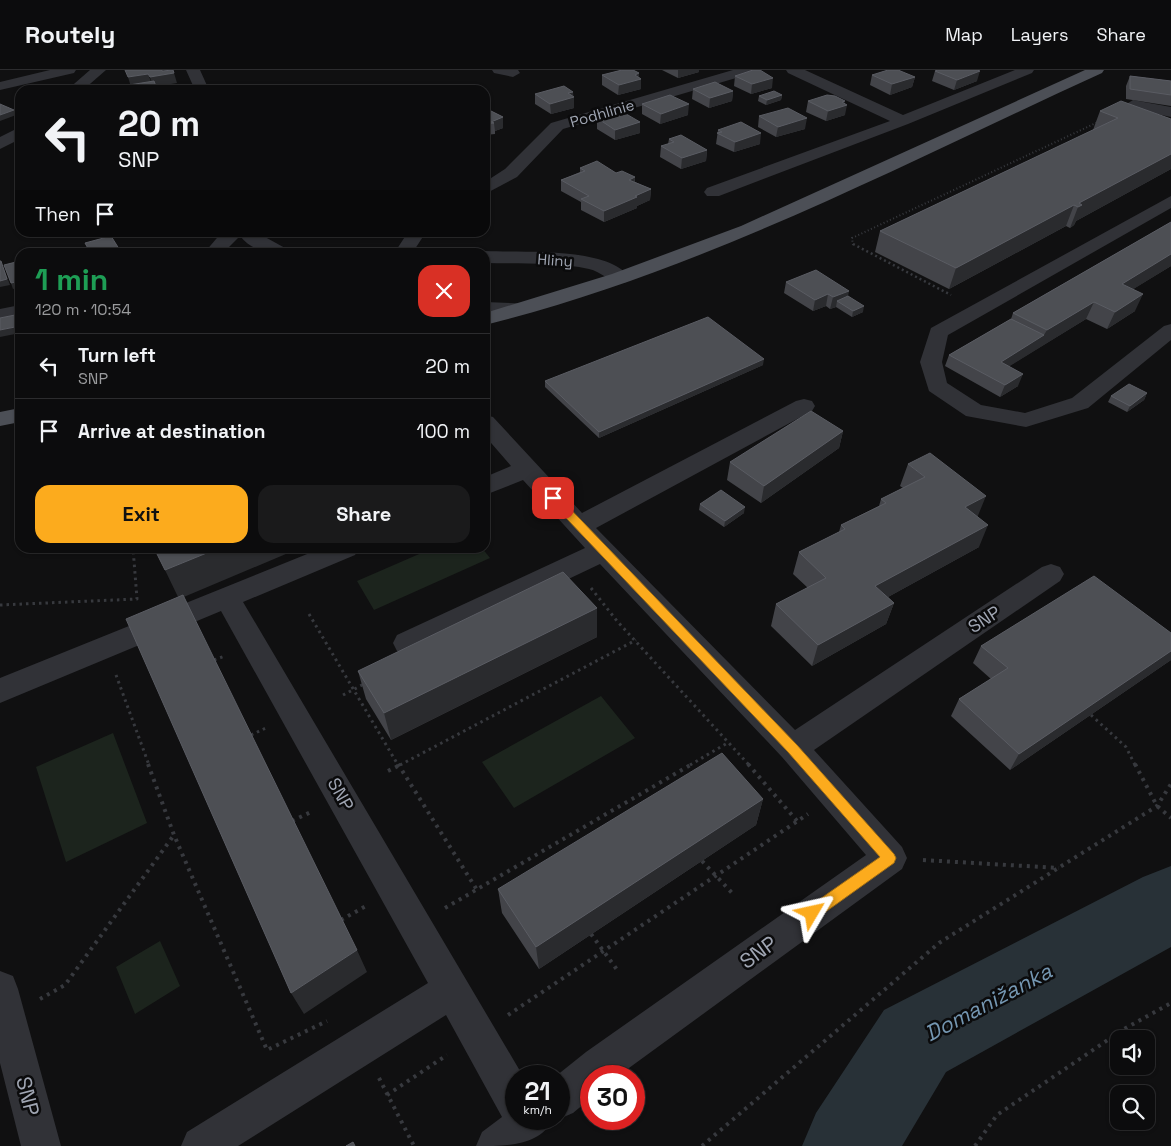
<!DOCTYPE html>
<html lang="en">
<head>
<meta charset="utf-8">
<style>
	:root { --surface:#0c0c0d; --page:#1a1a1b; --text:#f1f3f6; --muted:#9a9b9d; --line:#2c2c2e; --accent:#fcab1d }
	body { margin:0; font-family:"Space Grotesk",sans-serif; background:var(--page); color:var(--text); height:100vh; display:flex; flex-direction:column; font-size:19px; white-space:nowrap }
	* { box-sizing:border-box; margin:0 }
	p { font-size:16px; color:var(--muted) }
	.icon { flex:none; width:28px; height:28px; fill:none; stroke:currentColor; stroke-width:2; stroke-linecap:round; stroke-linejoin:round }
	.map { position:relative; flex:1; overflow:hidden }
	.details { position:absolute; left:15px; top:178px; width:475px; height:305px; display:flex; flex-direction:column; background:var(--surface); border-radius:15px; box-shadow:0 1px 4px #0004,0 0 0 1px var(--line) }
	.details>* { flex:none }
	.banner { position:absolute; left:15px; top:15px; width:475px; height:152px; border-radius:15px; box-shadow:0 1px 4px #0004,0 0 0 1px var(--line); background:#0c0c0d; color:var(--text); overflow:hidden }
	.controls { position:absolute; left:1110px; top:960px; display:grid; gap:10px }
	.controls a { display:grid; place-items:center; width:45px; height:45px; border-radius:10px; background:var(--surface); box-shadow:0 1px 4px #0004,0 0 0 1px var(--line); font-size:25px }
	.speed { position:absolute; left:505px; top:995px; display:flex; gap:10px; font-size:25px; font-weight:700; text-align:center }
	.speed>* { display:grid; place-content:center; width:65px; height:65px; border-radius:50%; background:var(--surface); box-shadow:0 1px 4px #0004,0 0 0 1px var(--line); line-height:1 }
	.speed small { font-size:12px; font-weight:400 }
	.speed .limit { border:8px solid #d22; background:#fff; color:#111 }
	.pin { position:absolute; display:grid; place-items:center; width:42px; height:42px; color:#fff; margin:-21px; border-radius:10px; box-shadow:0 2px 8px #0006 }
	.me { position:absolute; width:55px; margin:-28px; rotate:54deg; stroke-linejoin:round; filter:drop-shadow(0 0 4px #0008) }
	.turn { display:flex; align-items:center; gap:18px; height:105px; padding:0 20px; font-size:22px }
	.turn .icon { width:65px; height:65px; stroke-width:2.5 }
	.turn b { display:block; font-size:35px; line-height:42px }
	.then { display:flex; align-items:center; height:48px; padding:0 20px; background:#0003; gap:10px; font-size:19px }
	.round { display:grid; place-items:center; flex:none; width:52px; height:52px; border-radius:15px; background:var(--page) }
	.summary { display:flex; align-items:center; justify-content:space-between; height:85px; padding:0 20px }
	h1 { font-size:30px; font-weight:700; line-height:38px; color:#1e9e55 }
	.button { display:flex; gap:10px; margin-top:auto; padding:10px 20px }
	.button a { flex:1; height:58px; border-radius:15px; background:var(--accent); color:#111; font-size:20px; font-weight:700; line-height:58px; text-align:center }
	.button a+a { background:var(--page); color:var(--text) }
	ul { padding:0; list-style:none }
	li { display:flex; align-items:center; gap:15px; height:65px; padding:0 20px; border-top:1px solid var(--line) }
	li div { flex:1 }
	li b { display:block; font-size:19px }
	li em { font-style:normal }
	header { display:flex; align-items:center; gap:30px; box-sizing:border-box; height:70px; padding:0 25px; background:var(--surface); border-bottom:1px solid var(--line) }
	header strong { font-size:24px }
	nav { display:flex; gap:28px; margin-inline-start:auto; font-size:18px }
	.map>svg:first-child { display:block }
</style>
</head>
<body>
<header>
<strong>Routely</strong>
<nav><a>Map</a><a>Layers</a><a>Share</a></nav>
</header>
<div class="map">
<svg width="1171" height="1076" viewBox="0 0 1171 1076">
	<rect width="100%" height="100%" fill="#101011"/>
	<path fill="#1c241d" d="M433 478H482L490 488 374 540 357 511Z
		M601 626 635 668 514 738 482 692Z
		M113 663 147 753 66 792 36 697Z
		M160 871 180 916 135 944 116 897Z"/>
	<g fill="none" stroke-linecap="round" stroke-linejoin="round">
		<path fill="#283137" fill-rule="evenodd" d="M1171 796V877L946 1002 902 1076H802L816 1043 884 940 1143 807Z"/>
		<path stroke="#37393e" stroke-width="2" stroke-dasharray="1 2.5" stroke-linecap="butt" d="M853 175 852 168 1098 52"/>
		<path stroke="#37393e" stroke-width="2.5" stroke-dasharray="2 3" stroke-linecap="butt" d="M853 174 951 225"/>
		<path stroke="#37393e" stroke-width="3" stroke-dasharray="2.5 4" stroke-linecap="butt" d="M591 518 617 551 749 695
			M0 535 137 529 133 478
			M309 544 398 695
			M214 590 225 586
			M116 605 149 695
			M343 625 364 614
			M1091 645 1126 677 1135 695
			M251 665 266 658
			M400 695 636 570
			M690 695 729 672"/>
		<path stroke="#37393e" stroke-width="4" stroke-dasharray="3 5" stroke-linecap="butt" d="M148 694 174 765 267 980 327 951
			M398 694 477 820
			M748 694 797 751
			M1135 694 1157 736 1171 748
			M388 701 402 694
			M292 751 313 741
			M923 790 1059 798
			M702 791 734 825
			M445 838 692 694
			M341 850 366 836
			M591 864 618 901
			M40 929 65 915 174 765
			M508 945 808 744
			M379 1008 414 1076
			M387 1025 447 985
			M702 1076 939 873 1157 736 1171 714
			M975 1076 997 1045 1124 959 1171 933"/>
		<path fill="#313237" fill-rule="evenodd" d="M50 0H76L74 3 0 20V12Z
			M90 0H106L83 20H67Z
			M186 0H200L209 20H195Z
			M492 0H518L520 3 513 7 494 3Z
			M733 0H755L753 3 563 59 517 107 485 124V112L505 99 551 53Z
			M786 0H805L903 45 1015 0H1034L1032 3 908 54 719 126H707L704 122 707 118 890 51 788 3Z
			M1133 30 1171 37V47L1128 38 1125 35Z
			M20 57V69L0 79V67Z
			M1171 126V138L948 265 942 292 947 313 981 335 1025 343 1072 328 1164 256 1171 254V270L1088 338 1026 357 966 346 929 321 920 292 931 258Z
			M222 162H256L285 178 287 182C269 184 252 181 240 166L224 182H205Z
			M408 162H426L413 182H395Z
			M485 181C521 183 608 176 630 208L627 212C612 216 603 202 589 199 555 192 519 194 485 193V182H480Z
			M485 232 533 234 536 238 533 242 485 244Z
			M20 235V247L0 251V239Z
			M804 329 812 331 815 336 812 341 596 458 795 660 1042 497 1051 494 1060 497 1064 504 1060 511 814 680 902 777 907 788 902 799 618 1006H591V1028L573 1043 559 1049V1006H556L586 982 866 785 782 687 600 494 417 581 407 584 397 581 393 573 397 565 585 478 523 410 485 425V407L511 396 485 366V345L493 347 582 443 796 331Z
			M322 478H359L355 485 243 532 523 1006H516V1049H553C540 1076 507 1076 476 1076L482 1062 502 1047 446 945 238 1076H181L187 1062 428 913 221 541 0 633V608Z
			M0 901 13 906 18 919 61 1076H21L0 993Z"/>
		<path fill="#4c4f56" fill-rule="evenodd" d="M1085 0H1104L1102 3C900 95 702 201 485 255V243L612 204 741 156Z
			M20 338V352L0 356V342Z"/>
	</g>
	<path fill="#434449" d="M662 0H699V2L678 8Z
		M935 1 977 11 954 20 932 11Z
		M602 5 639 7 641 9V19L618 25 602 15Z
		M872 5 915 7 912 17 890 25 870 15Z
		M735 6 772 18 751 24 734 16Z
		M1130 6 1171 11V36L1126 29V16Z
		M693 19 733 21 732 31 709 38 692 29Z
		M573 22 574 38 551 44 535 34V24Z
		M782 25 781 30 766 35 758 31 759 26Z
		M808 31 845 33V45L826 51 806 42Z
		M642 34 688 45 660 54 642 44Z
		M485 38 503 47V58L495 61V64L485 65Z
		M1100 41 1171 49V99L1076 151 1074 155 1070 158 1066 156 949 219 875 182 880 161 1093 60Z
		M759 46 805 59 776 67 758 57Z
		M597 48 640 52V63L615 70 597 59Z
		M718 60 760 74 734 82 716 74Z
		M669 69 707 80 706 91 681 99 660 87 661 76 668 74Z
		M580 98 616 103 635 107V112L651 119 650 130 637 136V138L604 152 581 140V132L561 121V110L580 102Z
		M1171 152V196L1133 219 1135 241 1107 259 1086 249 1009 296 1018 316 1000 327 945 296 949 285 1011 249 1013 243Z
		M786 212 848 226 863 242 852 247 836 237 830 239 826 236 813 241 784 223Z
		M763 295 599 368 545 317V311Z
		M1147 323 1144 330 1127 342 1108 332 1111 326Z
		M843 361 839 378 761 433 727 410 730 392Z
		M908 394 978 447 979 477 888 527 894 533 886 554 812 596 771 556 776 534 808 518 793 504 799 482 839 462 841 455 879 436 881 429 903 418 900 416Z
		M700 434 744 443 724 457 699 440Z
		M597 538V567L391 670 366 629 358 601Z
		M1171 563V590L1010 700 951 646 959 629 991 609 973 593 981 576Z
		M763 729 756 755 539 899 502 843 498 819Z"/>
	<path fill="#2a2b2e" d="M678 0H699V2L678 8Z
		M980 1 977 11 954 20 957 10Z
		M174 3 177 13 153 17 150 7Z
		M639 3V9H641V19L618 25 619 15 635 5Z
		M148 4 152 14 131 17 128 7Z
		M915 7 912 17 890 25 892 14Z
		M773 8 772 18 751 24 752 14Z
		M733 21 732 31 709 38 710 28Z
		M573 22V28L574 27V38L551 44 550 34 568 23Z
		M782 25 781 30 766 35 767 30Z
		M845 31 844 36 847 35 845 45 826 51 828 41Z
		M689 34 688 45 660 54 661 44Z
		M14 40 16 45 0 51V45Z
		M503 47V58L495 61 494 53 491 52Z
		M807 48 805 59 776 67 778 57Z
		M640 52V63L615 70V60Z
		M761 63 760 74 734 82 735 72Z
		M707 80 706 91 681 99 682 88Z
		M1171 84V99L1076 151 1074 155 1070 158 1078 137 1079 133Z
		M635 107 634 118 629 110Z
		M651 119 650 130 637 136V138L604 152V141Z
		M1074 135 1066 156 949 219 956 198Z
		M1171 184V196L1114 231 1122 214Z
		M1 191 10 215 0 217V211Z
		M20 211V217L13 219 11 213Z
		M849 221 847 232 837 231 836 237 830 239 833 227Z
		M828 224 826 236 813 241 815 230Z
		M1143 224 1135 241 1107 259 1115 242Z
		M1094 232 1086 249 997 304 1001 292 1044 265 1047 260Z
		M864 236 863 242 852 247 853 241Z
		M20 256V263L0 267V260Z
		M764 289 763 295 599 368V362Z
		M1023 304 1018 316 1000 327 1005 315Z
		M1147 323 1144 330 1127 342 1130 336Z
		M843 361 839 378 761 433 764 416Z
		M986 426 977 448 965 437Z
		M745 437 744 443 724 457 725 451Z
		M988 455 979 477 868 538 875 516Z
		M219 478H300L179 529 165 500Z
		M894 533 886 554 812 596 818 575Z
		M597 538V567L391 670 384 643Z
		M1171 581V590L1010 700 1019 684Z
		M763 729 756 755 539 899 536 877Z
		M357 880 367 902 304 944 291 923Z"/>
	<path fill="#4d4f54" stroke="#5a5c63" d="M125 0H162V1L173 0 174 3 150 7 148 4 128 7Z
		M622 0H633L639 3 635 5 641 9 619 15 602 5Z
		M753 0H760L773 8 752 14 735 6Z
		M888 0H898L915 7 892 14 872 5Z
		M938 0H977L980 1 957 10 935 1Z
		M1130 6 1171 11V25L1130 19Z
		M154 11 157 19H154L155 20H124L123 16Z
		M715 12 733 21 710 28 693 19Z
		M564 16 573 22 568 23 574 27 550 34 535 24Z
		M774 21 782 25 767 30 759 26Z
		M670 25 689 34 661 44 642 34Z
		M827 25 835 26 845 31 842 32 847 35 828 41 808 31Z
		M1121 31 1171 49V84L1079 133 1082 135 1078 137 1074 135 956 198 880 161 1118 48 1100 41Z
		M0 34 14 40 0 45Z
		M485 38 503 47 491 52 494 53 485 54Z
		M788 38 807 48 778 57 759 46Z
		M621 41 640 52 615 60 597 48Z
		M741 52 761 63 735 72 717 63 722 62 718 60Z
		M681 65 707 80 682 88 661 76 674 72 669 69Z
		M597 91 616 103 622 101 635 107 629 110 651 119 635 126 637 127 604 141 581 129 589 126 561 110 585 101 580 98Z
		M1171 152V184L1122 214 1143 224 1115 242 1094 232 1047 260 1013 243Z
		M111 166 121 182H90L85 173Z
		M87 178 89 182H71Z
		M0 191H1L7 209 0 211Z
		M20 191V211L11 213 4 195Z
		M816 200 849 221 833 227 828 224 815 230 786 212Z
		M848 226 864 236 853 241 837 231Z
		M20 244V256L0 260V248Z
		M708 247 764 289 599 362 545 311Z
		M1011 249 1044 265 1001 292 1023 304 1005 315 949 285Z
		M1129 314 1147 323 1130 336 1111 326Z
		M811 341 843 361 764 416 730 392Z
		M930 383 986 426 965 437 988 455 875 516 894 533 818 575 776 534 826 508 799 482 845 459 841 455 886 433 881 429 925 407 908 394Z
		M721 420 745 437 725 451 700 434Z
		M154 478H219L165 500Z
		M563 502 597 538 384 643 358 601Z
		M1094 506 1171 563V581L1019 684 959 629 1008 598 981 576Z
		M183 525 357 880 291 923 126 549Z
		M722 683 763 729 536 877 498 819Z
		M353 1072 355 1076H346Z"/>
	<path fill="#fcab1d" stroke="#a46f13" d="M553 424 557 425 797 675 894 784 896 788 894 793 817 848 812 850 807 848 805 843 807 838 880 787 788 682 549 430 548 428Z"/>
	<g text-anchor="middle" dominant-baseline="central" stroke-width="5" stroke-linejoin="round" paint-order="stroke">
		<g font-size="15" fill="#a0a6b3" stroke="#0b0b0c">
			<text transform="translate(602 43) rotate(-16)">Podhlinie</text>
			<text transform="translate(555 190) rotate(4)">Hliny</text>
		</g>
		<g font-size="18" fill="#a0a6b3" stroke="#0b0b0c">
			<text transform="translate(984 549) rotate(-33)">SNP</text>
			<text transform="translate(341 724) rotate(61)">SNP</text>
		</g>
		<g font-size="21" fill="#a0a6b3" stroke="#0b0b0c">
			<text transform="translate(758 882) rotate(-36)">SNP</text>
			<text transform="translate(28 1026) rotate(76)">SNP</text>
		</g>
		<g font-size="22" font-style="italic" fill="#7496b1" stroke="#0b0b0c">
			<text transform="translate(988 932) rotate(-28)">Domanižanka</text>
		</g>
	</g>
</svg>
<div class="controls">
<a><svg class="icon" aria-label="sound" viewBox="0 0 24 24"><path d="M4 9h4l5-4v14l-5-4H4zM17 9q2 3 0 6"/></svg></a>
<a><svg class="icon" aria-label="search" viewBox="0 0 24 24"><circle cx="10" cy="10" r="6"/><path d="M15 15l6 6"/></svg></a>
</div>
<div class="speed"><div>21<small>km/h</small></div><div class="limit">30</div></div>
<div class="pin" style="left:553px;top:428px;background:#d93025"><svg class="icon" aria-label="arrive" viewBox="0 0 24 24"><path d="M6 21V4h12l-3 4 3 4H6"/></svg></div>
<svg class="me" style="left:812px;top:843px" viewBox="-20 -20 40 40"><path d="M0-17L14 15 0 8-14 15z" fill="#fcab1d" stroke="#fff" stroke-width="4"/></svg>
<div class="banner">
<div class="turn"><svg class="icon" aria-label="left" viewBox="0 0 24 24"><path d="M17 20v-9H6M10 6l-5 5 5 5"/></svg><div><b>20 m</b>SNP</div></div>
<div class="then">Then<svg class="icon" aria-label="arrive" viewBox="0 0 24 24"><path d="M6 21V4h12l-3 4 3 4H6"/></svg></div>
</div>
<section class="details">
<div class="summary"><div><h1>1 min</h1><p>120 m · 10:54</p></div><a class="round" style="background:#d93025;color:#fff"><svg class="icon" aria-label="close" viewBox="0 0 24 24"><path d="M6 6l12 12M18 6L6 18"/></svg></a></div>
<ul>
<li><svg class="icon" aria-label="left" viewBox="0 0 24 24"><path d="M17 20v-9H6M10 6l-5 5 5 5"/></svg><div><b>Turn left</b><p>SNP</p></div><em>20 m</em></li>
<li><svg class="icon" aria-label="arrive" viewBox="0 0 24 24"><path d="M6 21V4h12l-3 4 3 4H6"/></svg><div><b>Arrive at destination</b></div><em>100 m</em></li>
</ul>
<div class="button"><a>Exit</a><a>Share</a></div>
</section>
</div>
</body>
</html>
